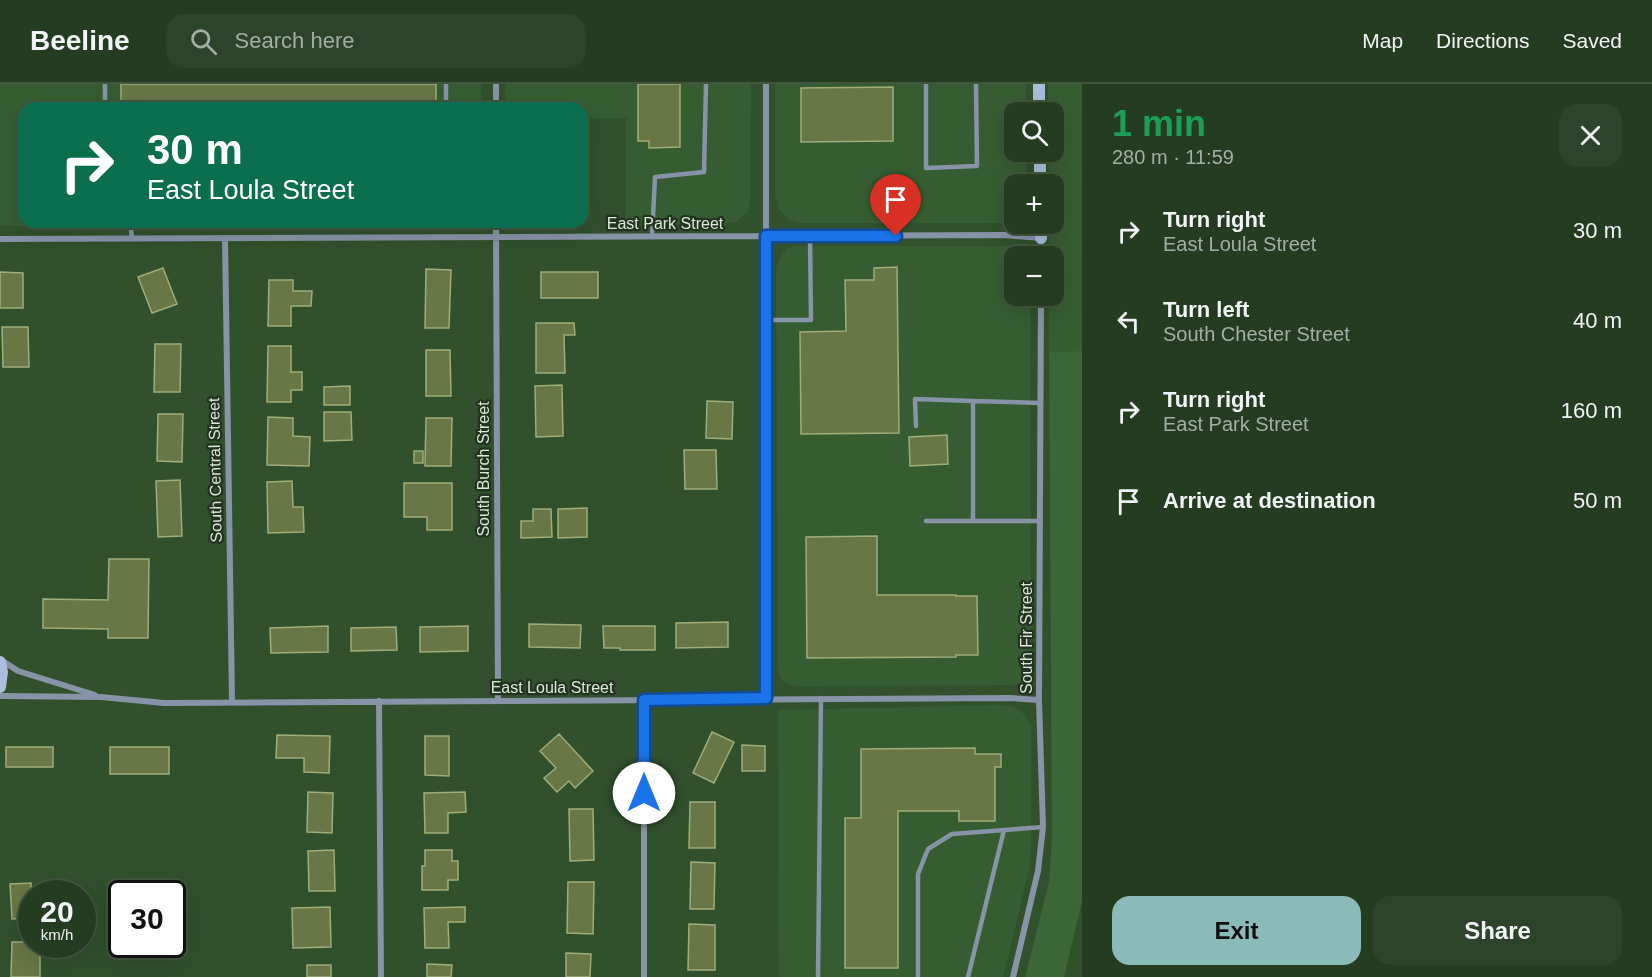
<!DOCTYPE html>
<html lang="en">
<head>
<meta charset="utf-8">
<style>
	:root { --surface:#243d21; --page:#2c442a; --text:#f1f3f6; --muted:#a3aea5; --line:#41563f; --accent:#8bbbb9 }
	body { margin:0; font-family:Arial,sans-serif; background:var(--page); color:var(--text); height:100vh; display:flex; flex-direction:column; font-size:22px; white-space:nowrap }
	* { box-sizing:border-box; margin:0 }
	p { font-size:20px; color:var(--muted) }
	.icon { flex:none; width:33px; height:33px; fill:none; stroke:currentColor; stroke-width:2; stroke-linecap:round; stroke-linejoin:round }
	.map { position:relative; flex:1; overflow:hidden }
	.side { display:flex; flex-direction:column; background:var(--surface); width:570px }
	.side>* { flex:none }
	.hud { position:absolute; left:18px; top:18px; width:570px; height:126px; border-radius:18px; box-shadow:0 6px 24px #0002,0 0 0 2px var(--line); background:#0b6e4f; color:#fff; overflow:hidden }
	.controls { position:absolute; left:1004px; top:18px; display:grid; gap:12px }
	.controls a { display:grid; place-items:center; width:60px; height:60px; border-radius:12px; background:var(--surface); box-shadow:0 6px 24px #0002,0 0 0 2px var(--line); font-size:30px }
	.speed { position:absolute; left:18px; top:796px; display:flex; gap:12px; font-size:30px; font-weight:700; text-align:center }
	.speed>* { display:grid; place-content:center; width:78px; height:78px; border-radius:50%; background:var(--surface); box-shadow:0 6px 24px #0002,0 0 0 2px var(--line); line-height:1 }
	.speed small { font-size:15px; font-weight:400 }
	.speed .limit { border:3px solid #111; border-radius:9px; background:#fff; color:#111 }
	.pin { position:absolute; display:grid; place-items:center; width:51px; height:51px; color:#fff; margin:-62px -26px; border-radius:50% 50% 50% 0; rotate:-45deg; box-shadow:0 0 6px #0007 }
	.pin .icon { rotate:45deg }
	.me { position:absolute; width:66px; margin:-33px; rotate:0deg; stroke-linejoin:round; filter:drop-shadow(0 0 4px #0008) }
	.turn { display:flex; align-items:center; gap:21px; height:126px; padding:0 30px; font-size:27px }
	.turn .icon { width:78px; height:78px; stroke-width:2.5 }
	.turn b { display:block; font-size:42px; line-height:51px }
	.round { display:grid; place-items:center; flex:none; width:63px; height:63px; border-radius:18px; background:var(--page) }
	.head { display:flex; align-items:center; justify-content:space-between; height:102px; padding:0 30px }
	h1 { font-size:36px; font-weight:600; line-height:45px; color:#1e9e55 }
	.button { display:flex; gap:12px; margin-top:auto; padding:12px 30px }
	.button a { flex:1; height:69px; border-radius:18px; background:var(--accent); color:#111; font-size:24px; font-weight:600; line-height:69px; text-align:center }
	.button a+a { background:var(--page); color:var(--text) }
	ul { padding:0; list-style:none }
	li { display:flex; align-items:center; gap:18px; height:90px; padding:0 30px }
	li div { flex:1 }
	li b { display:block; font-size:22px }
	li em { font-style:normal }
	header { display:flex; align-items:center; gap:36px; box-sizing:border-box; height:84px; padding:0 30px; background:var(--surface); border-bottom:2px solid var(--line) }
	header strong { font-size:28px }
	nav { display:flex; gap:33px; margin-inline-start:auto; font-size:21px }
	.search { width:420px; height:54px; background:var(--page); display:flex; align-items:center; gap:15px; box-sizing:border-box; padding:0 21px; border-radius:18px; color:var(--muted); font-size:22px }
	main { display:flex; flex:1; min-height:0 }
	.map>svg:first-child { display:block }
</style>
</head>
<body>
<header>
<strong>Beeline</strong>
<div class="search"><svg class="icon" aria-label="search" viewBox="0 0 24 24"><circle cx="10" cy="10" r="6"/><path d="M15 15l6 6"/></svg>Search here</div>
<nav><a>Map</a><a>Directions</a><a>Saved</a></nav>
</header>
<main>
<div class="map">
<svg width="1082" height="893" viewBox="0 0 1082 893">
	<rect width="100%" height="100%" fill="#30512c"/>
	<path fill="#365d32" d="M0 0H481V24H24V138H471L462 141 0 142Z
		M505 0H751L750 118 748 128 737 137 724 140 626 139V34H582V24H505Z
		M775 0H1026V28H1014V68H1027V100H1014V136L1005 139H801L790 136 779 125 775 108Z
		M1048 0H1082V267L1049 268V212H1053V172H1049V140H1053V100H1049L1048 68H1053V28H1048Z
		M796 162H1009L1018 164 1025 172H1014V212H1030L1031 581 1028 593 1022 598 1013 601 797 602 786 599 780 594 778 586 776 184 781 171 788 164Z
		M1002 621 1014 623 1022 628 1031 641V765L1029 786 1003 893H779L778 626Z"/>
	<path fill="#3c6637" d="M1082 267V817L1064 893H1025L1049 798 1052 756 1049 268Z"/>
	<path fill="#697746" stroke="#9ead7a" stroke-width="1.5" d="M121 0H436V24H121Z
		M638 0H680V63L649 64V57H638Z
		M893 3V57L801 58V4Z
		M582 48H588L587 77 582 76Z
		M897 183 899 349 801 350 800 248 846 247 845 196H874V184Z
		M163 184 177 220 152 229 138 193Z
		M426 185 451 186 449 244H425Z
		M0 188 23 189V224H0Z
		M541 188H598V214H541Z
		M269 196H293V207H312L311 222H291V242H268Z
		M536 239H574L575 251H564L565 289H536Z
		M2 243H28L29 283H3Z
		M155 260H181L180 308H154Z
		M268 262H291V288H302V306H291V318H267Z
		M426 266H450L451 312H426Z
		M562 301 563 352 536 353 535 302Z
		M350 302V321H324V303Z
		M707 317 733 318 732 355 706 354Z
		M324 328H351L352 356 324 357Z
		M158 330H183L182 378 157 377Z
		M268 333 293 334V352L310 353 309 382 267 381Z
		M426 334H452L451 382H425Z
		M947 351 948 380 910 382 909 353Z
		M684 366H716L717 405H685Z
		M414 367H423V379H414Z
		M180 396 182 452 158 453 156 397Z
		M292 397 293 423H303L304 448 268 449 267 398Z
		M404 399H452V446H427V433H404Z
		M587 424V453L558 454V425Z
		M533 425H551L552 453 521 454V437H533Z
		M877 452V511H956V512H977L978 571H956V573L807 574 806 453Z
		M109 475H149L148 554H108V545L43 544V515L108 516Z
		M728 538V563L676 564V539Z
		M529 540 581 541 580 564 529 563Z
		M328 542V568L271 569 270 544Z
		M468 542V567L420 568V543Z
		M603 542H655V566H620V564H604Z
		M396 543 397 566 351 567V544Z
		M712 648 734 658 714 699 693 689Z
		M559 650 593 687 575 704 569 697 557 708 544 694 556 684 540 667Z
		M277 651 330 652 329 689 304 688V674H276Z
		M425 652H449V692L425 691Z
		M742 661 765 662V687H742Z
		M6 663H53V683H6Z
		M110 663H169V690H110Z
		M975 664V670H1001V683H995V737H959V727H898V884H845V734H861V665Z
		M308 708 333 709 332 749 307 748Z
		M465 708 466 728 448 729V749H425L424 709Z
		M690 718H715V764H689Z
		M569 725H593L594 776 570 777Z
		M334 766 335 807H309L308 767Z
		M425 766H452V777H458V796H448V806H422V782H425Z
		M691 778 715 779 714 825H690Z
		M568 798H594L593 850 567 849Z
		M31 799 32 834 12 835 10 800Z
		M330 823 331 863 293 864 292 824Z
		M465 823V838H448L449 864H425L424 824Z
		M689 840 715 841V886H688Z
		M12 858H32V861H40V893H11Z
		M566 869 591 870 590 893H566Z
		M427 880 452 881 451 893H427Z
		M307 881H331V893H307Z"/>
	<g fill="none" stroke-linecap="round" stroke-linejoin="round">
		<path stroke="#8793a7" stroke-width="4.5" d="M105 0V24
			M926 0V84L977 82 976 0
			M446 24V0
			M130 138 132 154
			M652 153 655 93 704 88 706 0
			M766 236H811L810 152
			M916 342 915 315 973 317
			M926 437H973V317L1040 319
			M973 437H1040
			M818 893 821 614
			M918 893V790L928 765 952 750 1043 743
			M968 893 1004 746"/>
		<path stroke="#8793a7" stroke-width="6" d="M496 0V24
			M496 138 498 617
			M225 154 232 617
			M0 155 1004 151 1041 154V172
			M1 576 18 587 95 611
			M0 612 101 613 164 619 1009 614 1039 616
			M766 614V0
			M644 616V893
			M379 617 381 893
			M1013 893 1038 787 1043 743 1039 616 1041 212"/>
		<path stroke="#aabddc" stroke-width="12" d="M1039 0V28
			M1040 68V100
			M1041 140V154
			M0 578 2 588 0 603"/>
	</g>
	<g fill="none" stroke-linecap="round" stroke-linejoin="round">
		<defs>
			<path id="route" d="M644 709V616L766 614V152H896"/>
		</defs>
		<use href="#route" stroke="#114b97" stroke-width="15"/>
		<use href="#route" stroke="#1a73e8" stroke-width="10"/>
	</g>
	<g text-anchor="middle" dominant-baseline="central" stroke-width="4.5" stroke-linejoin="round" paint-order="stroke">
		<g font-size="16" fill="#d7ead4" stroke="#233221">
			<text x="665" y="139">East Park Street</text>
			<text transform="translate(483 385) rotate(-90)">South Burch Street</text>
			<text transform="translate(215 386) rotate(-91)">South Central Street</text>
			<text transform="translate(1026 554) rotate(-90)">South Fir Street</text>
			<text x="552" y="603">East Loula Street</text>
		</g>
	</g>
</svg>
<div class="controls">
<a><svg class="icon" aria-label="search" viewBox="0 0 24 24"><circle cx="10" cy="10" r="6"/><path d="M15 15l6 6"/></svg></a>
<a>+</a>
<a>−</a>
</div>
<div class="speed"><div>20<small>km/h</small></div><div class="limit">30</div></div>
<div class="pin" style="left:896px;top:152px;background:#d93025"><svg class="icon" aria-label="arrive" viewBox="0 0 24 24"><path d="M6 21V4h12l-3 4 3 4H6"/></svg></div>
<svg class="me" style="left:644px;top:709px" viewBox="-20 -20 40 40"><circle r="19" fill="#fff"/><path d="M0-13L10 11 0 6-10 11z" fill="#1a73e8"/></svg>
<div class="hud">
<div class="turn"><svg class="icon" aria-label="right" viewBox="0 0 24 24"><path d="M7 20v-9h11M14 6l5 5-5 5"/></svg><div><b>30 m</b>East Loula Street</div></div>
</div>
</div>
<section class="side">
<div class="head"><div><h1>1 min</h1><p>280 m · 11:59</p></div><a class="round"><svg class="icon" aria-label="close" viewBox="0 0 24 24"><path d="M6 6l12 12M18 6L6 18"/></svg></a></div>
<ul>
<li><svg class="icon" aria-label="right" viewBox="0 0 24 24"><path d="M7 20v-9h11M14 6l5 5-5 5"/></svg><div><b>Turn right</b><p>East Loula Street</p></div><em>30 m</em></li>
<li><svg class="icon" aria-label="left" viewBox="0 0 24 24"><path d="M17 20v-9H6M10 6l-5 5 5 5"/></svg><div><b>Turn left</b><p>South Chester Street</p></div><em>40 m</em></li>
<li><svg class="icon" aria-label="right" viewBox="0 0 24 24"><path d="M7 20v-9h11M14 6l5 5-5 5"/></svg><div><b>Turn right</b><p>East Park Street</p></div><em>160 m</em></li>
<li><svg class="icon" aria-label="arrive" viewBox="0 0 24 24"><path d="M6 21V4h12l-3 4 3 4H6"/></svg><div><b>Arrive at destination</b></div><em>50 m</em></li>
</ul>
<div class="button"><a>Exit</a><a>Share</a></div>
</section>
</main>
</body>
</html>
